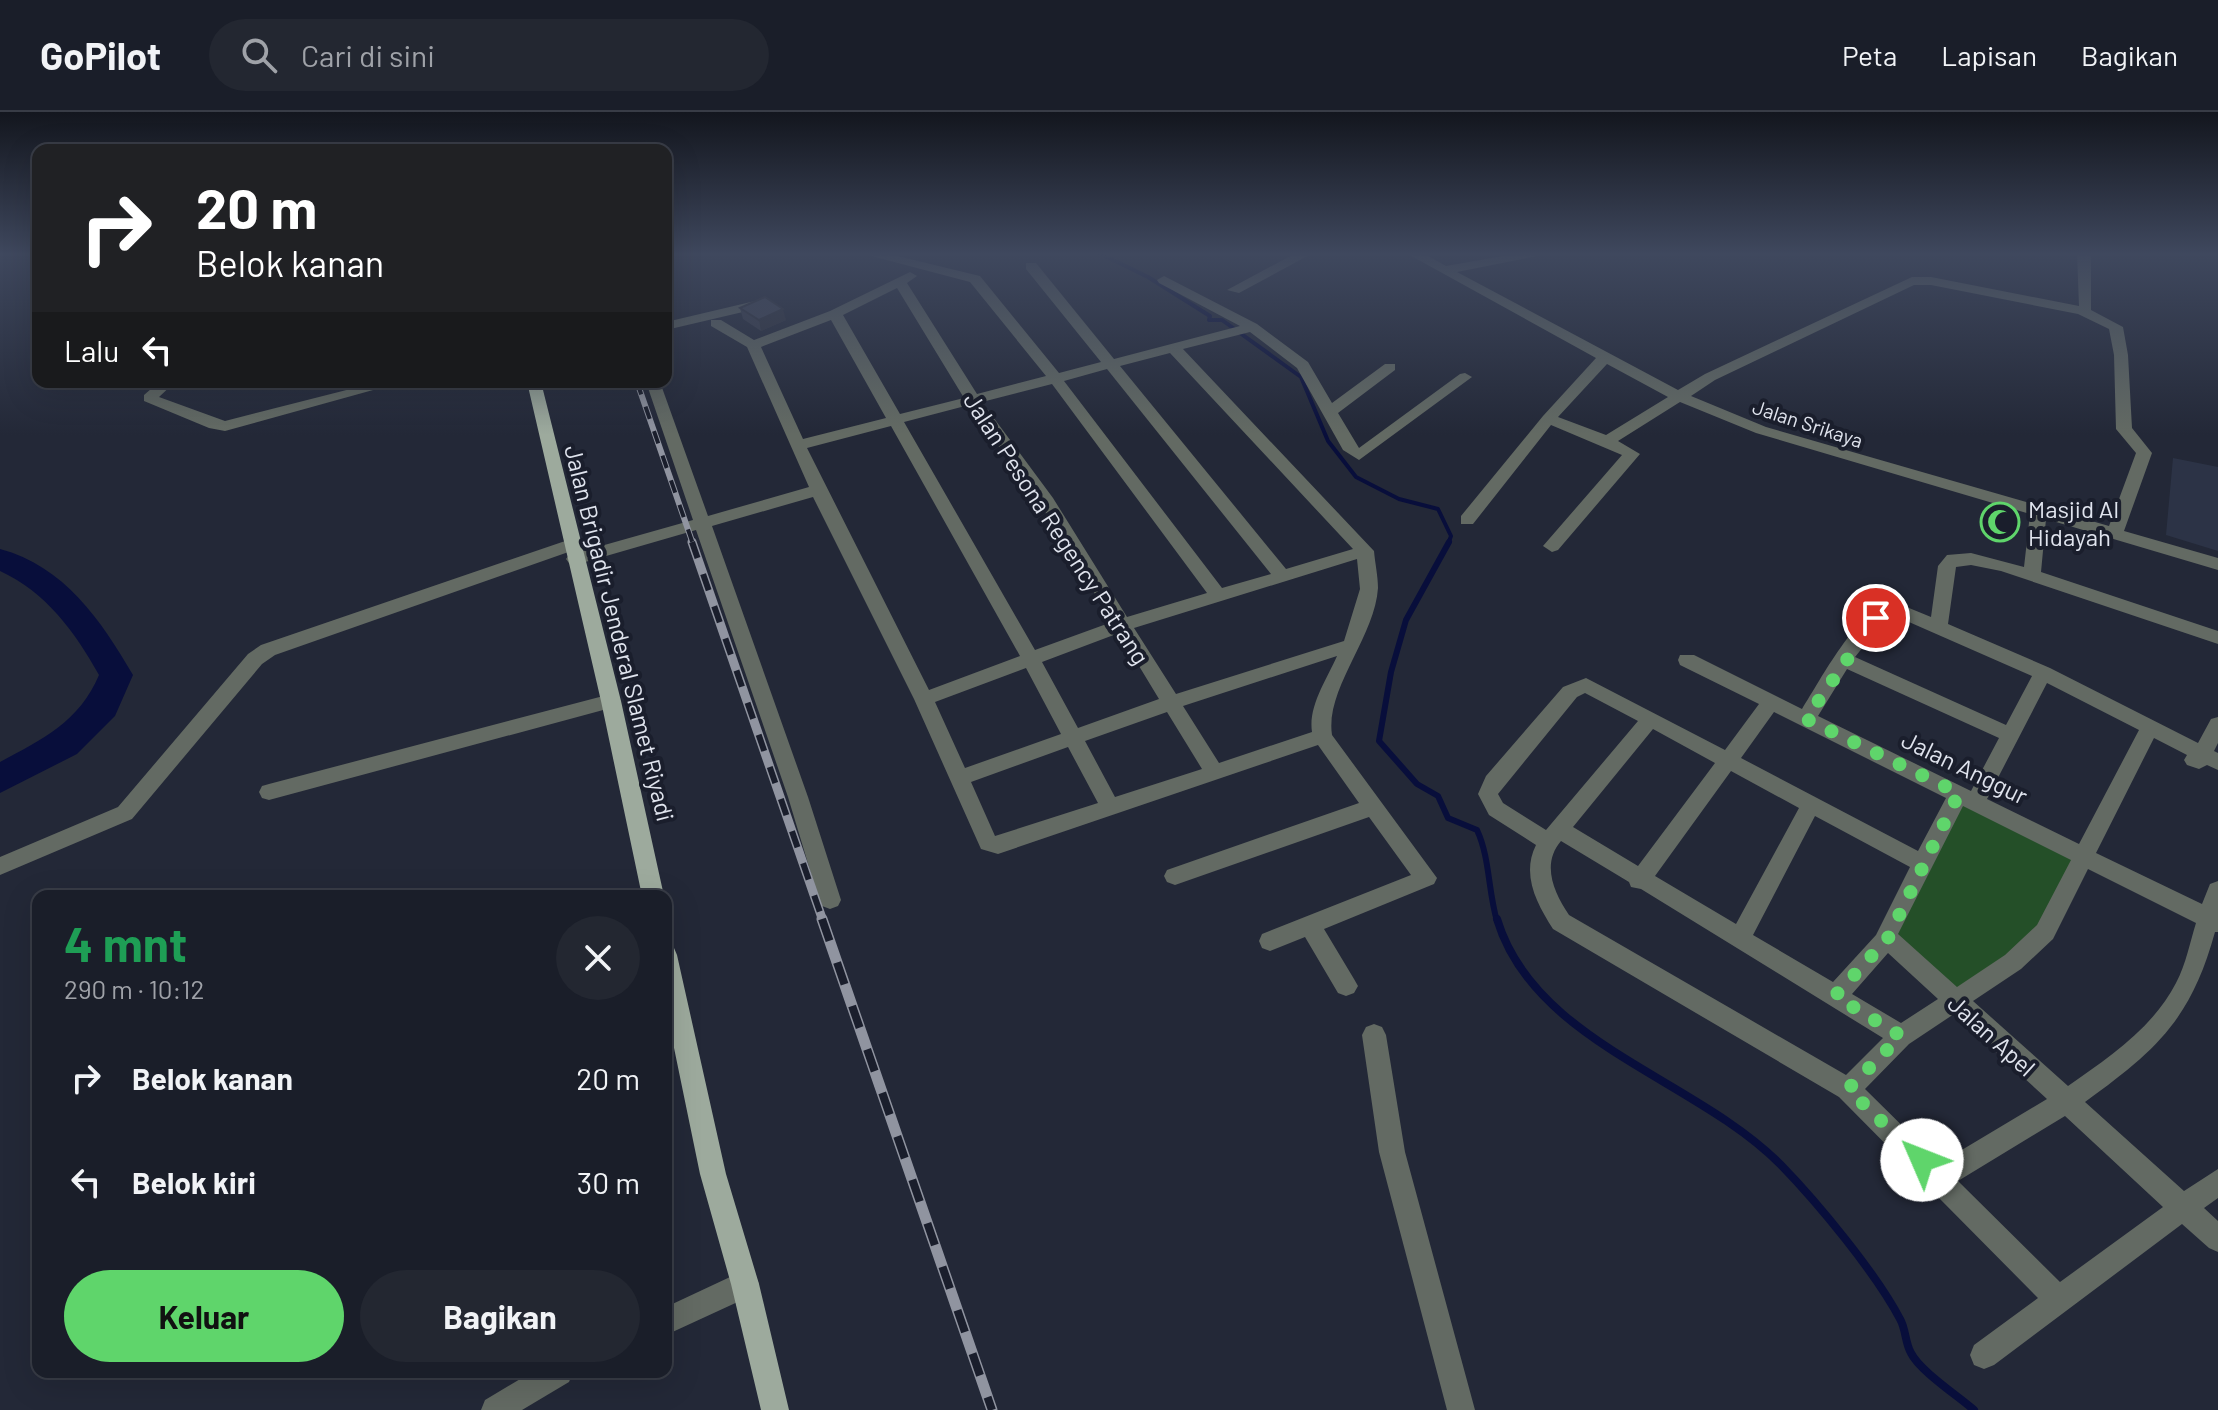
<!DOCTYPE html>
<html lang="id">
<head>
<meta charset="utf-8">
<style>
	:root { --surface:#1a1e29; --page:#232731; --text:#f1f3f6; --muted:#9fa2a8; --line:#383c46; --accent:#5fd56b }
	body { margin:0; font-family:Barlow,sans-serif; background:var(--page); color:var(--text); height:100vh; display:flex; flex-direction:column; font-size:30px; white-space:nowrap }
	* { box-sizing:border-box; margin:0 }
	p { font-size:26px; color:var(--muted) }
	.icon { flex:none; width:44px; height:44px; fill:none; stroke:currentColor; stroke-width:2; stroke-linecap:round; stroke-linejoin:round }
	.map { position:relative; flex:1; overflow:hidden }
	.drawer { position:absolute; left:32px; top:778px; width:640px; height:488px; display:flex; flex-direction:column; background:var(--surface); border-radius:16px; box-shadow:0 8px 32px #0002,0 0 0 2px var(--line) }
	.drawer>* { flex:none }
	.guide { position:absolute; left:32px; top:32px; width:640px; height:244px; border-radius:16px; box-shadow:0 8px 32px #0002,0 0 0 2px var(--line); background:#202124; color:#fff; overflow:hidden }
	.pin { position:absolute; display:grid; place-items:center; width:68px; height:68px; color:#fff; margin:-34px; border:4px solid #fff; border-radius:50%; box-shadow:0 2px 8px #0007 }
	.me { position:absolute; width:88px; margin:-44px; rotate:314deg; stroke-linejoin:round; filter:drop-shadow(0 0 6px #0008) }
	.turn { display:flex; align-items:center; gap:28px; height:168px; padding:0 32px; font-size:36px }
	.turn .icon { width:104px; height:104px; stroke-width:2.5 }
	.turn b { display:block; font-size:56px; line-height:68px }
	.then { display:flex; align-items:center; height:76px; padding:0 32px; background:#0003; gap:16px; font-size:30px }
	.round { display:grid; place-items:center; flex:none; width:84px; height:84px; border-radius:42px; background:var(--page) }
	.headline { display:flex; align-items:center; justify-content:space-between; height:136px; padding:0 32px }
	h1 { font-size:48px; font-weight:700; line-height:60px; color:#1e9e55 }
	.button { display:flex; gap:16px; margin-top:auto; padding:16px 32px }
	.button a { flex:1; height:92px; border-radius:48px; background:var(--accent); color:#111; font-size:32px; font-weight:700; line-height:92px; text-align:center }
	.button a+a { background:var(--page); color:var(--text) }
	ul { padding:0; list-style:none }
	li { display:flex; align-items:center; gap:24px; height:104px; padding:0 32px }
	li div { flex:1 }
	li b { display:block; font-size:30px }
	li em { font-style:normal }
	header { display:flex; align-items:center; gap:48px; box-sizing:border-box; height:112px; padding:0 40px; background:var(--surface); border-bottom:2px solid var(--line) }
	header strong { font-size:38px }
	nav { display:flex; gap:44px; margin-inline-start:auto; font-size:28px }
	.search { width:560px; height:72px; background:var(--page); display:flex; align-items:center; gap:20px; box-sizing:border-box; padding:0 28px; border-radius:44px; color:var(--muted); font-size:30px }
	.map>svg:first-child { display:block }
</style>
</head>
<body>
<header>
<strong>GoPilot</strong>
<div class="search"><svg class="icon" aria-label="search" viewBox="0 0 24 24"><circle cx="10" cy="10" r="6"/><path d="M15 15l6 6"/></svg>Cari di sini</div>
<nav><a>Peta</a><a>Lapisan</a><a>Bagikan</a></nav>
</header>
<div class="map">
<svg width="2218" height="1298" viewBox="0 0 2218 1298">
	<rect width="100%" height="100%" fill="#232837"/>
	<path fill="#2c3346" d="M2173 346 2218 355V439L2166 423Z"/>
	<path fill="#244f28" d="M1959 682 2086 745 2041 820 1955 888 1888 824Z"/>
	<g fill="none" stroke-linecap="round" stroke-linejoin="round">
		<path stroke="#080e3b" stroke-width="4" d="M1099 141 1148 165 1210 204 1209 208H1222L1301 265 1328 329 1356 365 1399 387 1438 397 1451 424 1448 432"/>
		<path stroke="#080e3b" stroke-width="6" d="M1449 430 1406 508 1391 560 1379 629 1417 672 1438 684 1448 706 1477 718C1490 746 1488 779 1497 809"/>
		<path stroke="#080e3b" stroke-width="8" d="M1497 807C1534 931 1697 967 1781 1053 1817 1090 1876 1161 1900 1207 1906 1217 1905 1231 1911 1241 1919 1258 1958 1284 1974 1298"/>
		<path fill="#080e3b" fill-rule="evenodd" d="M0 437C64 454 101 508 133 563L115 604 77 642 0 681V650C43 627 79 610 99 563 75 520 46 480 0 459Z"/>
		<path fill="#636a63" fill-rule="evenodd" d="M860 141H885L980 164 1059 261 1101 250 1026 157V151H1036L1114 247 1240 214 1159 171 1157 168 1164 164 1257 212 1308 250 1332 291 1385 252H1395V258L1338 301 1359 336 1460 262 1465 261 1472 265 1359 348 1343 338 1297 256 1250 220 1183 237 1374 439C1375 451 1378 464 1378 476 1375 525 1325 577 1332 623L1437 766 1434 772 1324 817 1354 867 1358 874 1354 881 1346 884 1338 881 1305 825 1270 839 1262 836 1259 829 1262 822 1411 763 1369 705 1175 773 1167 770 1164 764 1167 758 1359 691 1318 633 998 742 981 737 914 587 813 385 712 414 808 685 841 788 838 794 830 797 822 794 819 788 788 685 696 418 575 453 569 451 566 447 569 443 693 408 646 270H660L708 404 809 375 747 235 711 214V208H721L754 228 830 199 910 160 917 164 907 171 977 282 1046 264 970 170ZM897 176 964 286 900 302 843 203ZM831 208 886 306 803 327 761 235ZM1170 241 1353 437 1286 457 1120 254ZM1107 257 1271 462 1222 476 1064 269ZM1052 272 1207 481 1127 505 1053 386 982 290ZM969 293 1040 392 1112 510 1035 538 904 310ZM891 314 1020 544 929 578 807 336ZM1357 447 1360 477 1344 529 1176 582 1134 516ZM1119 521 1159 587 1078 616 1042 550ZM1337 544C1327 567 1308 594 1312 620L1219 651 1183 594ZM1026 556 1061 622 965 656 935 590ZM1167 600 1202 657 1115 685 1085 629ZM1068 635 1098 691 995 724 971 670Z
			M1296 141H1313L1239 181 1227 178Z
			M1406 141H1423L1446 154 1520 141H1552L1457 160 1678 278 1705 262 1912 165H1931L2079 194 2077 141H2091V198L2123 215 2128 243 2132 316 2152 341 2124 419 2218 446V458L2046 407 2041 460 2218 519V532L2001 459 1971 453 1956 455 1948 512 2050 556 2198 631 2211 607 2218 605V631L2214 639 2218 641V658L2207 653 2199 657 2187 653 2184 648 2187 643 2154 626 2096 741 2202 792 2210 772 2218 769V820H2215C2191 907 2157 938 2085 990L2184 1079 2218 1057V1086L2204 1096 2218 1109V1140L2209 1136 2182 1112 1994 1253 1984 1257 1974 1253 1970 1243 1974 1233 2038 1186 1839 985 1553 817C1537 792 1521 763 1536 733L1489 703 1478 682 1486 664 1563 575 1586 566 1725 638 1759 592 1680 553 1678 548 1680 543H1694L1802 597C1822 566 1856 499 1892 489L1931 505 1938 454 1947 443 1971 441 2024 455 2030 402 1756 321 1680 290 1618 329 1640 342 1558 438 1552 440 1543 434 1622 343 1551 313 1473 412H1461V404L1543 304 1596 246ZM1914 173H1931L2078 202 2109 217 2114 243 2116 317 2136 341 2109 414 1766 315 1691 284 1715 268ZM1607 252 1668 285 1606 323 1558 305ZM1893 503 2032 564 2006 613 1855 545 1876 519ZM1847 557 1999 626 1971 679 1818 604ZM2047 571 2139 618 2079 732 1987 687ZM1585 581 1638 609 1546 718 1503 691 1498 682 1577 585ZM1774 600 1946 686 1918 739 1741 646ZM1653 617 1715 651 1638 754 1573 715ZM1731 659 1799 696 1736 812 1655 764ZM1963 694 2071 748 2037 813 2005 843 1957 875 1898 822ZM1815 704 1910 755 1876 823 1833 870 1753 823ZM1561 729 1629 770 1631 775 1641 777 1883 926 1846 963 1569 803C1554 781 1541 752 1561 729ZM2088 757 2196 811C2190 830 2186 852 2176 871 2153 916 2108 946 2068 974L1973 889 2021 857 2053 827ZM1888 841 1938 887 1901 911 1852 882ZM1954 902 2047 987 1940 1051 1865 977 1909 932ZM2065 1004 2163 1095 2060 1170 1958 1069Z
			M755 189 762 193 760 196 666 218V210Z
			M159 270H175L159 285 225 309 378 270H402L225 319 209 316 144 289V283Z
			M571 427 577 429V437L275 543 262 552 132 707 0 763V745L118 695 248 542 261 533Z
			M611 582 621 589 618 594 269 688 262 686 259 680 262 674 269 672Z
			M1374 912 1382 915 1386 923 1405 1040 1475 1298H1447L1379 1040 1362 923 1366 915Z
			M745 1158 755 1162 759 1172 755 1182 666 1223V1195Z
			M532 1260H573L569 1270 522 1298H481L485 1288Z"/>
		<path fill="#9daa9d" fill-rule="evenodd" d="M527 270H541L621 589 664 784H642L601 589Z
			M666 833 674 836 677 843 726 1062 759 1172 789 1298H761L731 1172 700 1062 666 897Z"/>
		<defs>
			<path id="rail-far2" d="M637 270 693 432"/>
			<path id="rail-far1" d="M692 430 823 809"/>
			<path id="rail" d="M822 807 992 1298"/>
		</defs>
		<use href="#rail-far2" stroke="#9094a0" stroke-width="6"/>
		<use href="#rail-far1" stroke="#9094a0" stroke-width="9"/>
		<use href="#rail" stroke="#9094a0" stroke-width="11"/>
		<use href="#rail-far2" stroke="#1a1e2c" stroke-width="4" stroke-dasharray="13" stroke-linecap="butt"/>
		<use href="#rail-far1" stroke="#1a1e2c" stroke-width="6" stroke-dasharray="17" stroke-linecap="butt"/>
		<use href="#rail" stroke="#1a1e2c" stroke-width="8" stroke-dasharray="23" stroke-linecap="butt"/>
	</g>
	<path fill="#383c4a" d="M740 196 786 208 761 219 743 207Z"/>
	<path fill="#2e313c" d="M783 197 786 208 761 219 759 208Z"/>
	<path fill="#414656" stroke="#2e313c" stroke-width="2" d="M765 185 783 197 759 208 740 196Z"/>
	<linearGradient id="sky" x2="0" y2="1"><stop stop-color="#13161e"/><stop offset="0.44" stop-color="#3f485e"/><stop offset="1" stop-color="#3f485e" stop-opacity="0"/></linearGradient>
	<rect width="2218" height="323" fill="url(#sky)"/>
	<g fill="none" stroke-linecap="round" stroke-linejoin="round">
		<path stroke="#5fd56b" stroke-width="14" stroke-dasharray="0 25.2" d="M1876 506 1806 607 1959 681 1888 826 1835 884 1901 924 1848 977 1922 1048"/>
	</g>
	<defs>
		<symbol id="mosque-ring" viewBox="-11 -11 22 22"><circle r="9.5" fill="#1a1e2c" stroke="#5fd56b" stroke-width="1.5"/><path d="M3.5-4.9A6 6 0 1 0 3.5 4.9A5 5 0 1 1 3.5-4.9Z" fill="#5fd56b"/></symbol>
	</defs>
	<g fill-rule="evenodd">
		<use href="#mosque-ring" x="1978" y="388" width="44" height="44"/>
	</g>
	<g text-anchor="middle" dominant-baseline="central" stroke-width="8" stroke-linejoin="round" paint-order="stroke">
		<g font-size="20" fill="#e0e4ee" stroke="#1a1e2c">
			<text transform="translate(1808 311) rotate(18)">Jalan Srikaya</text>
		</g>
		<g font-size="24" fill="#e0e4ee" stroke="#1a1e2c" text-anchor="start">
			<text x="2028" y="396">Masjid Al<tspan x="2028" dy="28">Hidayah</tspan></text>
		</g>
		<g font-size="24" fill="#e0e4ee" stroke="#1a1e2c">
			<text transform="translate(1057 416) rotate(57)">Jalan Pesona Regency Patrang</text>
			<text transform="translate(620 521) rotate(76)">Jalan Brigadir Jenderal Slamet Riyadi</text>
			<text transform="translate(1965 655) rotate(26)">Jalan Anggur</text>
			<text transform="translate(1992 923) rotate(42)">Jalan Apel</text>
		</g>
	</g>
</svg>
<div class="pin" style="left:1876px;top:506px;background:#d93025"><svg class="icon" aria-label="arrive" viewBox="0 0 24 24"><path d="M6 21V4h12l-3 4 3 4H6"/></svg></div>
<svg class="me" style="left:1922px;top:1048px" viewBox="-20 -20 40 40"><circle r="19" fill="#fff"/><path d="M0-13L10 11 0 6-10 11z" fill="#5fd56b"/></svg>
<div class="guide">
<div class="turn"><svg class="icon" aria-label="right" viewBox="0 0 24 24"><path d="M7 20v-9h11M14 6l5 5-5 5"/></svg><div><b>20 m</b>Belok kanan</div></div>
<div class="then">Lalu<svg class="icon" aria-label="left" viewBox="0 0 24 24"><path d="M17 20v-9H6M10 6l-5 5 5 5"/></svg></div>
</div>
<section class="drawer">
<div class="headline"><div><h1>4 mnt</h1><p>290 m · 10:12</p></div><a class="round"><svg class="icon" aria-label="close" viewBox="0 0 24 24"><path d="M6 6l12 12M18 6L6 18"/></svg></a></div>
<ul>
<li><svg class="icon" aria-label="right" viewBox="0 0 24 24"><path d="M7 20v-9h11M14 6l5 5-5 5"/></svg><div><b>Belok kanan</b></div><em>20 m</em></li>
<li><svg class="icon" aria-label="left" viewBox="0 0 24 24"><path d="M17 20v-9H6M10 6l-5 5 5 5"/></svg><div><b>Belok kiri</b></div><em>30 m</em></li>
</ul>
<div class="button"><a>Keluar</a><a>Bagikan</a></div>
</section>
</div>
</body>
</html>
